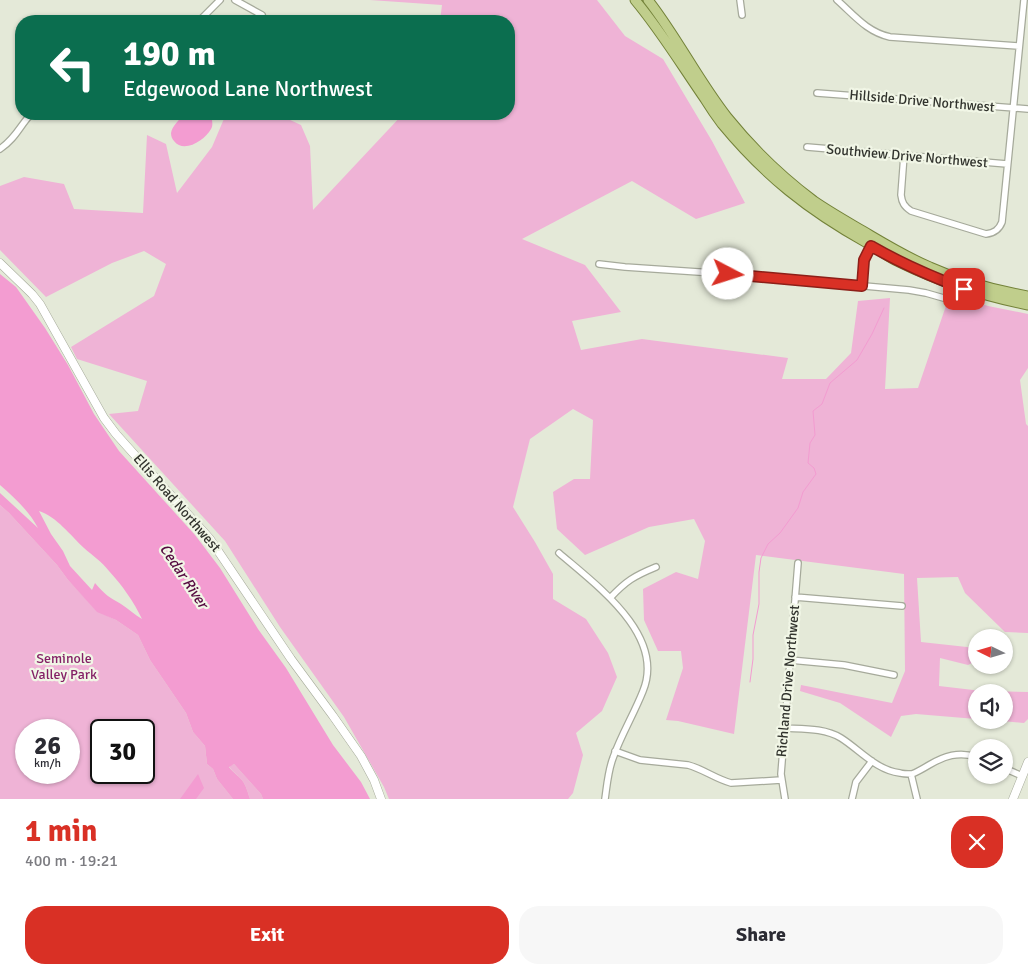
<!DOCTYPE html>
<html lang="en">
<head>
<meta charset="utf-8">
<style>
	:root { --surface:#fff; --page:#f7f7f7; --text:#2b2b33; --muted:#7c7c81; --accent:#d93025 }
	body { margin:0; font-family:Signika,sans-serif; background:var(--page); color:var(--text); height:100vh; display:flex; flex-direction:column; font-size:19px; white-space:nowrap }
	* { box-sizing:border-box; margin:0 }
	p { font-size:16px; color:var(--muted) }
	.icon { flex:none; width:28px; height:28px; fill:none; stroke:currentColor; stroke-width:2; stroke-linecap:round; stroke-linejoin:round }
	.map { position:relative; height:799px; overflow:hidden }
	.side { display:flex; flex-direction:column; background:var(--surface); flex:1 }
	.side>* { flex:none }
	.hud { position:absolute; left:15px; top:15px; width:500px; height:105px; border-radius:20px; box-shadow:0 1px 4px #0004; background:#0b6e4f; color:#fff; overflow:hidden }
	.needle { width:32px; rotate:275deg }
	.tools { position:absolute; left:968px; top:629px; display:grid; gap:10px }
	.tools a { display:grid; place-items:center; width:45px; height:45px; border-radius:50%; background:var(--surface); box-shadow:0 1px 4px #0004; font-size:25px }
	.speed { position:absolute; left:15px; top:719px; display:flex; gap:10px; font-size:25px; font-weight:700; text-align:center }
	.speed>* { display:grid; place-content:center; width:65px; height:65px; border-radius:50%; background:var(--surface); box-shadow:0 1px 4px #0004; line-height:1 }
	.speed small { font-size:12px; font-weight:400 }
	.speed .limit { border:2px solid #111; border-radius:8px; background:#fff; color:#111 }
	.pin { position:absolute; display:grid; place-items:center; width:42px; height:42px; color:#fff; margin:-21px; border-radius:10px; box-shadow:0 2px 8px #0006 }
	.me { position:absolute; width:55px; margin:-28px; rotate:95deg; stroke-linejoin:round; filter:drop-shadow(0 0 4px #0008) }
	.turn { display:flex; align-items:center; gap:18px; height:105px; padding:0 25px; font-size:22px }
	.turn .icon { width:65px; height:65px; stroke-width:2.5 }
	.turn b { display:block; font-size:35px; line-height:42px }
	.round { display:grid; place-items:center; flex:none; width:52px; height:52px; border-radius:20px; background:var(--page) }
	.overview { display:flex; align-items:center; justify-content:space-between; height:85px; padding:0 25px }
	h1 { font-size:30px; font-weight:700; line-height:38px; color:var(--accent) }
	.button { display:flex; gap:10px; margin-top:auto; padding:10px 25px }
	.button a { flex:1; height:58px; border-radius:20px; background:var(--accent); color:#fff; font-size:20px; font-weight:700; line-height:58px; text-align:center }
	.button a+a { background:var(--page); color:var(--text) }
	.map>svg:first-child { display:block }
</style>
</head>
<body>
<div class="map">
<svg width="1028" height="799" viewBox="0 0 1028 799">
	<rect width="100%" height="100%" fill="#e4e9d8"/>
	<path fill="#efb3d6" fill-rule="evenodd" d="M370 0H597L625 36 663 59 712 141 745 203 696 219 632 181 522 239 585 265 621 312 572 321 581 350 642 339 788 358 782 379H826L851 353 858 301 890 298 885 389 918 388 950 294 988 306 1028 314V368L1020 380 1026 424 1028 426V633L1005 632 965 593 958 577 917 578 921 642 976 648V661L968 665 940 658 939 686 982 691 1028 692V719L1024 723 992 720H1004V692H976V719L916 714 901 716 891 737 840 703 800 691 801 685 892 703 905 671 904 574 756 555 734 734 678 721 666 720 683 668 681 651H658L644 620 643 589 676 572 698 579 705 541 694 519 649 527 585 555 557 529 553 492 574 479H590L593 420 573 409 530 439 513 507 535 542 553 574V599L586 619 608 653 617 677 602 711 576 733 583 755 573 793 568 799H389L384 787 344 717 280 627 225 541 109 414 138 411 147 381 77 359 71 347 154 296 166 264 144 251 112 263 46 297 0 250V186L24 177 64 184 74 209 143 213 147 135 166 144 177 193 212 147 226 114H277L301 125 310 146 313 210 403 114H509V21H440L442 5Z
		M0 505 9 513 57 565 68 580 97 611 116 620 138 635 150 660 186 713 193 732 205 746 207 764 213 769 217 779 233 799H0ZM26 730H69V772H26ZM101 730H144V772H101Z
		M234 764 261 794 263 799H250C248 794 247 788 244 783 240 776 233 773 229 766Z"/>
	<path fill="#f39cd1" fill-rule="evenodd" d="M185 114H212C211 119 214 124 211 129 205 140 184 154 174 141 172 139 171 136 171 133 172 126 180 119 185 114Z
		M0 274 16 287 45 328 68 365 94 414 119 451 195 535 220 568 258 629 286 668 333 745 361 782 370 799H263L261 794 234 764 229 767C233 773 240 776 244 783 247 788 248 794 250 799H233L217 779 213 769 207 764 205 746 193 732 186 713 150 660 138 635 116 620 97 612 68 580 57 565 9 513 0 505V493L38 528C29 511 15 498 0 485ZM39 511C57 517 70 535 84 548 92 555 102 562 109 571 122 585 134 602 142 619 135 615 129 609 121 604 109 597 105 595 95 583L92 590 70 566 63 551 51 534Z
		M198 774 204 788 196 799H180Z"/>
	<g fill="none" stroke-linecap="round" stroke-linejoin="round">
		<path stroke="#f39cd1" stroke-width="1" d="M750 682 753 659V635L759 604V572L761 558 768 544 780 533 798 508 803 492 816 474 814 468 808 463 810 443 815 435 813 411 822 404 830 383 857 360 872 334 884 308"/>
		<defs>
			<path id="street" d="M235 0 262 15
				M740 0 742 15
				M837 0C854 15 867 32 890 37L1019 46
				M199 21 220 0
				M817 93 1028 109
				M807 147 1007 164
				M0 149C16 138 19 127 31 114
				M904 155 901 195C902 203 904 206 911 211L986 234C994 233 999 230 1002 222L1024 0
				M599 264 625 267 743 275 909 290 926 293 947 299
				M862 286 864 259 872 243
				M559 553C596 585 666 635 643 691 634 714 621 735 613 758 608 771 607 785 605 799
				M795 597 902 606
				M610 598C626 581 634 576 656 567
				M790 660 844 665 894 675
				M785 728C803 729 825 728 841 738 860 750 876 770 900 773 903 774 908 774 912 774 917 772 924 768 929 765 944 756 959 751 976 757
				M615 751 640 760 688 765C703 769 716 779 731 783L781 780
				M1004 768 1022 776
				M911 774 917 799
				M785 799 781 774 798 563
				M852 799 856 782 872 761"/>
			<path id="secondary" d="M0 263 32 294 40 304 104 418 116 434 210 539 291 659 333 716 361 756 374 780 381 799
				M1013 799 1028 762"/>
			<path id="primary" d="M635 0C661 31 682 66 705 99 710 107 716 116 722 124 765 176 808 210 867 243 878 249 888 257 899 262 940 282 983 296 1028 305
				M648 0C677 37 698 80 727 117 752 148 782 177 814 201 830 212 846 221 863 231 885 244 906 257 930 267 961 281 995 290 1028 296"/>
		</defs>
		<use href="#street" stroke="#a6aa9b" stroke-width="8"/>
		<use href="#secondary" stroke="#a6aa9b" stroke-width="9"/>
		<use href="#primary" stroke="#738239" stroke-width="11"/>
		<use href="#street" stroke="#fff" stroke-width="5.5"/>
		<use href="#secondary" stroke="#fff" stroke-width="8"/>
		<use href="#primary" stroke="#c0ce8c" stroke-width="9"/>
	</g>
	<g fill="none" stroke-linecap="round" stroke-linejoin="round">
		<defs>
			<path id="route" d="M728 274 862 286 864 260 871 246C902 264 930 276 964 289"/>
		</defs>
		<use href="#route" stroke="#8d1f18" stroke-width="12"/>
		<use href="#route" stroke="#d93025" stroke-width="9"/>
	</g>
	<g text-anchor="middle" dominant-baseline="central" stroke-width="4.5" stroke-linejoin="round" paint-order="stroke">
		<g font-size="14" fill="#31332d" stroke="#f1f6e6">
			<text transform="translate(922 101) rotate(5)">Hillside Drive Northwest</text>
			<text transform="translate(907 156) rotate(5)">Southview Drive Northwest</text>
			<text transform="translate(177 503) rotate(49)">Ellis Road Northwest</text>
			<text transform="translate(788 681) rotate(-85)">Richland Drive Northwest</text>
		</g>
		<g font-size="14" fill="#842166" stroke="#f1f6e6">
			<text x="64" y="658">Seminole<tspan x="64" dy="16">Valley Park</tspan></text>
		</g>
		<g font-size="15" font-style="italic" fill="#550940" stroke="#f1f6e6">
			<text transform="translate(184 576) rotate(56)">Cedar River</text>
		</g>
	</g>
</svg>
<div class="tools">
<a><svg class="needle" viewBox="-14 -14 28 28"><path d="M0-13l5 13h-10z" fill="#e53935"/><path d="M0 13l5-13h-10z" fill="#7c7c81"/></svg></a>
<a><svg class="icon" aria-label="sound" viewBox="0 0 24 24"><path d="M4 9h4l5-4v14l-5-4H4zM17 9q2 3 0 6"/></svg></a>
<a><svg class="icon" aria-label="layers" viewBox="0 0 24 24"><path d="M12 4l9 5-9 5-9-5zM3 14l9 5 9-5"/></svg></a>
</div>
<div class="speed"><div>26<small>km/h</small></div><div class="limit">30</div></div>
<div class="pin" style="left:964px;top:289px;background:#d93025"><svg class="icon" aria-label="arrive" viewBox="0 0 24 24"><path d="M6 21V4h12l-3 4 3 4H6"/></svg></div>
<svg class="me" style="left:728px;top:274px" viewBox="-20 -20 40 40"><circle r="19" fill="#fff"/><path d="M0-13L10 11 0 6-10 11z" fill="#d93025"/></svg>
<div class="hud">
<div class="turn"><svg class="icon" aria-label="left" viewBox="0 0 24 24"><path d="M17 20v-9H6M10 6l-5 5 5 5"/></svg><div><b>190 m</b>Edgewood Lane Northwest</div></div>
</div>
</div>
<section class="side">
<div class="overview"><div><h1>1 min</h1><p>400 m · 19:21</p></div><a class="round" style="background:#d93025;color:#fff"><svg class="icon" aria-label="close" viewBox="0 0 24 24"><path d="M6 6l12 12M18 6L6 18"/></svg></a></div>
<div class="button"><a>Exit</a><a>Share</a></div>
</section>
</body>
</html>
